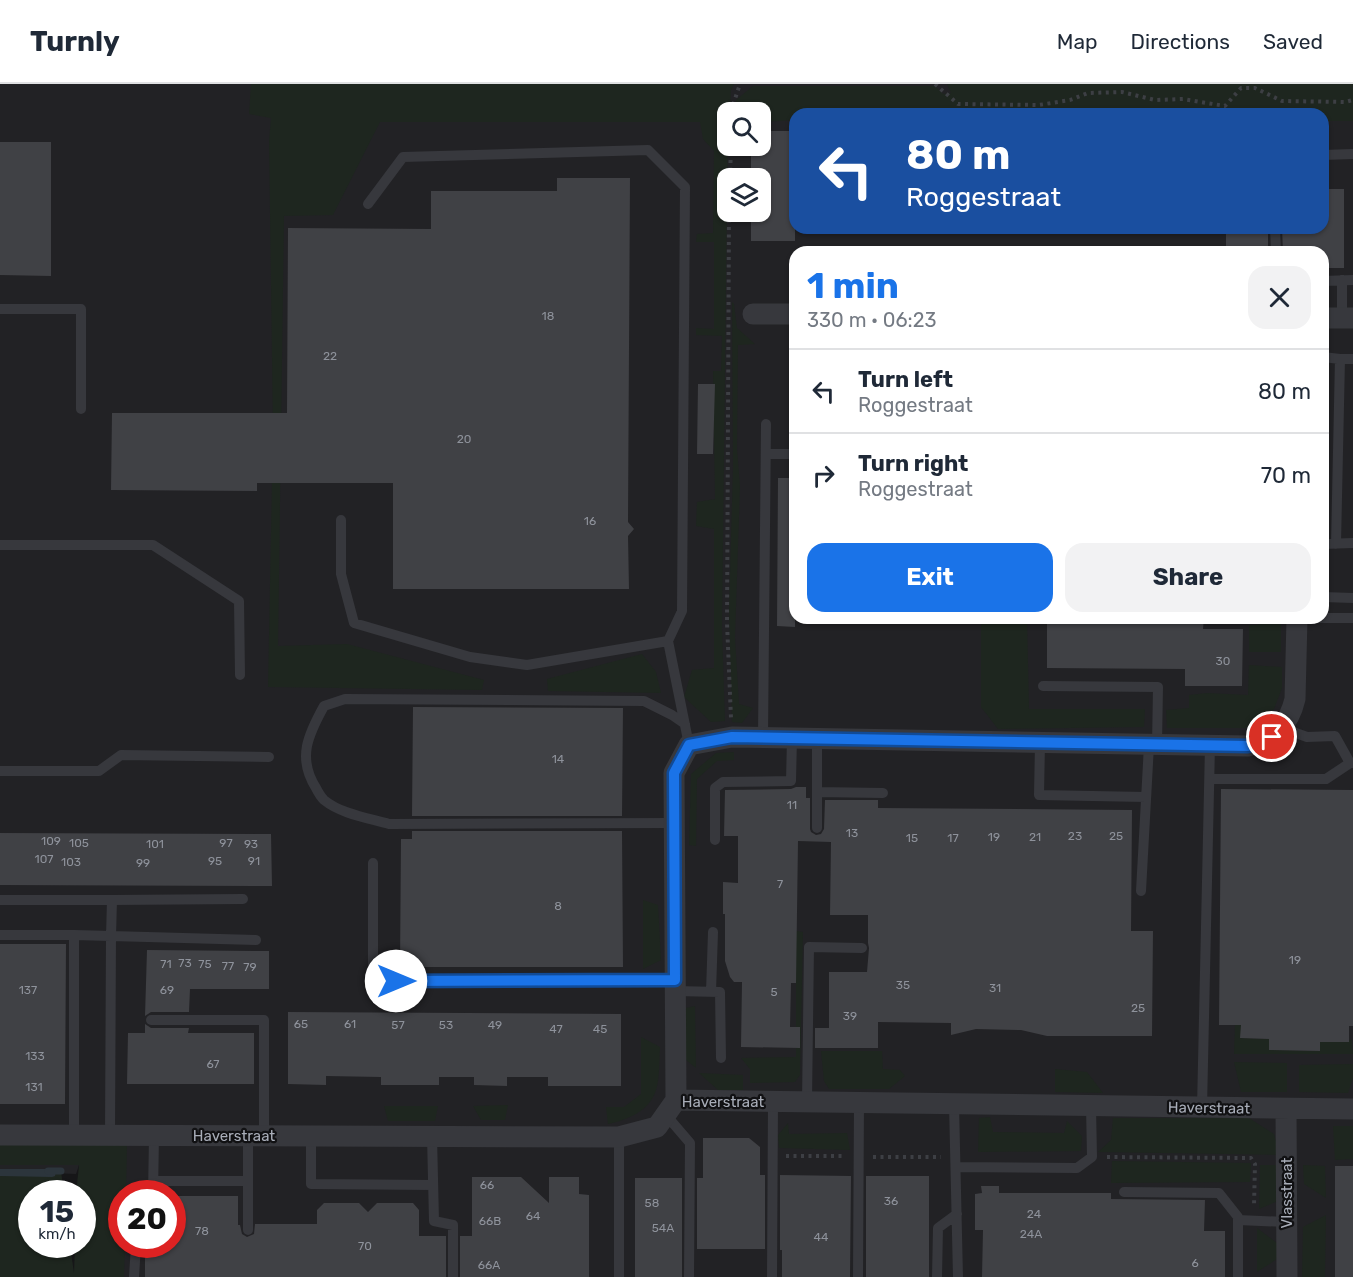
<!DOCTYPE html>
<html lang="en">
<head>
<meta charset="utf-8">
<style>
	:root { --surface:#fff; --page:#f2f2f3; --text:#1f2937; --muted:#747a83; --line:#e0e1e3; --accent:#1a73e8 }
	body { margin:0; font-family:Rubik,sans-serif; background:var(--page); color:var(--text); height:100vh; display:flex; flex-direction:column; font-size:22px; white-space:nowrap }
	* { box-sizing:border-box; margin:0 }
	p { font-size:20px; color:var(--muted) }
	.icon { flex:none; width:33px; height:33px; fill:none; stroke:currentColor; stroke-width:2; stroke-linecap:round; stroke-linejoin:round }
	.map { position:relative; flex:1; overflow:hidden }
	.details { position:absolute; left:789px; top:162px; width:540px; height:378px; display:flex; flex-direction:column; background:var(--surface); border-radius:18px; box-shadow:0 2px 4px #0004 }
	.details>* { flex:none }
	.banner { position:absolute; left:789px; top:24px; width:540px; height:126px; border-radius:18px; box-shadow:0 2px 4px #0004; background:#1a4fa0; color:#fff; overflow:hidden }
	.controls { position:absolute; left:717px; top:18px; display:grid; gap:12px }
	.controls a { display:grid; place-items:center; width:54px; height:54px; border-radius:12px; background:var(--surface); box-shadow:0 2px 4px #0004; font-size:30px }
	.speed { position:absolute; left:18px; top:1096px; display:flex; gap:12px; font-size:30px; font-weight:700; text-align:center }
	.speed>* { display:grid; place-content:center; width:78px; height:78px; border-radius:50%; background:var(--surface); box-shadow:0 2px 4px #0004; line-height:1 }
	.speed small { font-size:15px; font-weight:400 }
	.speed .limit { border:9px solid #d22; background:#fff; color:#111 }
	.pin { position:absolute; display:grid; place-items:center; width:51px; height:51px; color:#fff; margin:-26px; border:3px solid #fff; border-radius:50%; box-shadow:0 2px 6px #0007 }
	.me { position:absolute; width:66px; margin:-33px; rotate:90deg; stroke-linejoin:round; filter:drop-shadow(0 0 4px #0008) }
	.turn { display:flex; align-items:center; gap:21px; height:126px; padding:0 18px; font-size:27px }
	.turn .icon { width:78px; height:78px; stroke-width:2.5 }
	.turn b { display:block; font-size:42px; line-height:51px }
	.round { display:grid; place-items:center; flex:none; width:63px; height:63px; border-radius:18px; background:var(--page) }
	.head { display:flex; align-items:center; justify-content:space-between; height:102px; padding:0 18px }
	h1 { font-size:36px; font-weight:700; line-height:45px; color:var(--accent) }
	.button { display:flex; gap:12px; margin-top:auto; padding:12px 18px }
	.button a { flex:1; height:69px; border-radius:18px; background:var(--accent); color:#fff; font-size:24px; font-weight:700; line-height:69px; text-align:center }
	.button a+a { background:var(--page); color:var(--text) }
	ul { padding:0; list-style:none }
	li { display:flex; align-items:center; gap:18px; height:84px; padding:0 18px; border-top:2px solid var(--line) }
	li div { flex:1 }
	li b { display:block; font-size:22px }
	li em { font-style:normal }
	header { display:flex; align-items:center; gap:36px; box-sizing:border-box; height:84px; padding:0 30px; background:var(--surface); border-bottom:2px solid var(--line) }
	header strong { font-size:28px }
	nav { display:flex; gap:33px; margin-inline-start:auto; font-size:21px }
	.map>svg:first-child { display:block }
</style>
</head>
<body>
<header>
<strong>Turnly</strong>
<nav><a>Map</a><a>Directions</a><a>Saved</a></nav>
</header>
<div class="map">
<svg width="1353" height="1193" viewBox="0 0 1353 1193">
	<rect width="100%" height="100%" fill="#161618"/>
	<path fill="#222225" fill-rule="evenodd" d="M0 0H1353V1193H88L89 1082 79 1081 76 1090 0 1087ZM728 28H760V62H728ZM795 30H1323V144H795ZM728 94H760V128H728ZM795 168H1323V534H795ZM122 1110H172V1161H122Z"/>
	<path fill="#1e261f" d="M251 0H734L731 6 730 28H728L722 545 725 637 711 638 684 613 692 586 714 584V445L696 442 697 418 715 415 713 287H721L722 252 696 251V244L714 245V158H696L697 150 713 149 714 67 703 55 700 38H380L333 131 284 132 278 562 347 560 484 596 482 606 268 603 273 345 269 57 271 34 249 30Z
		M947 0H1353V37H1323V30H795V36L761 38 760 28H736V16L753 2H935L943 10 951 9Z
		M732 218 734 220 737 244 755 260 738 261 737 365 740 402 735 554 739 620 753 624 742 639 732 638 729 525 733 383Z
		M981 534H1027L1029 625H1145L1144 643 998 645 981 623Z
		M1258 534H1281V568H1249V541H1258Z
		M642 570 656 588 661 609 548 607 547 595Z
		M1249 581 1282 583V604L1274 625 1246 644H1167L1166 626 1189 624V611L1207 609 1248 611Z
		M734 668V676L717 677 697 695 696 762 689 761 691 690 716 669Z
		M643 816 658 821 661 876 643 885Z
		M796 847 803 848 800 991 795 998 750 999V985L741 974 796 973Z
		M695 922 696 984 686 976V924Z
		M1235 941H1241V954L1269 955V966L1319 967 1320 958 1352 956 1353 970H1234Z
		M641 953 660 963C659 976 660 993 656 1006 650 1027 627 1036 608 1040L606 1023H624L641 1010Z
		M821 967H882L883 985 900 986 905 992 889 1005H829L824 997Z
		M1234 978 1287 979V1008H1241Z
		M1353 980V994L1348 1009 1299 1008V981Z
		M1055 985 1087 988 1103 1009 1055 1008Z
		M699 989 743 991V1006H718Z
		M508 1021 505 1036H481L473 1022Z
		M384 1022H438L435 1037H388Z
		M990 1033 993 1048 1064 1049 1067 1037 1082 1052 1081 1067 978 1068 979 1034Z
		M1113 1034H1249L1274 1050 1280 1071 1098 1068 1111 1056Z
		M788 1039 789 1050 847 1049 850 1066 779 1064 778 1051Z
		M1333 1042H1353V1075L1335 1076Z
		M0 1059 127 1061 126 1110H122V1161H125L124 1193H0V1088L61 1087 64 1110H32V1161H70L74 1189 75 1161H82V1110H76L79 1081H0Z
		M1112 1077 1251 1079 1250 1098 1111 1099Z
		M1260 1081H1279L1278 1117 1259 1125Z
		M1303 1081 1325 1082 1326 1114 1304 1100Z
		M1326 1131 1325 1193H1302L1303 1143Z
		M1257 1144 1277 1159V1175L1257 1188Z"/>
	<path fill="#2c353c" d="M0 1085H45L56 1088 55 1092 52 1093 0 1092Z"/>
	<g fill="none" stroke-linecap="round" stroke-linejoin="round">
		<path stroke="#2c353c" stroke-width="7" d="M48 1087H61"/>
	</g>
	<path fill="#404145" d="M760 47H795V157H751V128H760V94H751V62H760Z
		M0 58H51V192L0 191Z
		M557 94H630L628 438 634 445 628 452 629 505H393V399H257V407L111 406 112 329H287L288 144 431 145V107H557Z
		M1323 105H1344V184H1323V168H1283L1282 144H1323Z
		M1226 144H1268V168H1226Z
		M698 300H715L713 370H697Z
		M778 394H795V543L777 542Z
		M1047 534H1204L1203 545H1243L1242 602H1185V585L1047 584Z
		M413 623 623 624 622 732H412Z
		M796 703H806V714H810V745L811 748 816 751 821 750 824 745 825 716H878V724L1132 726 1131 847H1153L1152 952H1047L1021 946 976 945 951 951V939L878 938V964H815V944H829V888H867L869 864 868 859V831H830L831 758 798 757 796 899H791L790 943H800V964L741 963 742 898H734L730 893 725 877V830H723V798L738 799V752H724L725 706 791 705Z
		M1221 705 1353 706V942H1349V958H1320V967L1269 966V955L1240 954 1241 941H1219Z
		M412 747H622L623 883H400L401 755H412Z
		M0 749 271 750 272 802 0 801Z
		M0 860H66L65 1020H0Z
		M147 866 269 867V905H190L189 928H151L145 932Z
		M288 928 621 930V1002H548V993H507V1002L474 1001V993H439V1001H381V993L326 992V1001L288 1000Z
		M145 940 151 944H189L188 949H254V1000H127L128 949H145Z
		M703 1054H749L760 1063V1091H765V1165H697V1094H703Z
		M1335 1082H1353V1193H1335Z
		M780 1091 851 1092 850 1193H782V1166H780Z
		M866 1092H929V1193H866Z
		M472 1093H521L549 1119V1093H579V1110L589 1111V1193H460V1152H472Z
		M635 1094H682V1193H635Z
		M981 1102H999V1109H1111V1115L1205 1116 1204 1147H1225V1193H982L983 1146H975V1110L982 1109Z
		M172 1112H238V1141H240L242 1150 247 1153 254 1150 255 1140H317V1126L324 1119H359L368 1128 377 1119H413L419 1126V1152H446V1193H145V1161H172Z"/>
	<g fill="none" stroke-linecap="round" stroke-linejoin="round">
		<path stroke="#3d3f44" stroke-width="4" stroke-dasharray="3 4.5" stroke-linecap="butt" d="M935 0 958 20 1039 21 1070 16 1088 9 1122 8 1155 16 1183 15 1225 22 1241 4H1255L1282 17 1345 18 1353 16
			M732 28 733 21 740 0
			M730 94 731 62
			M729 128 727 539 731 634
			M786 1072H845
			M873 1073H941
			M1107 1073 1251 1074 1255 1080 1254 1122"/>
		<path stroke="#37383d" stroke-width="10" d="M1323 71 1352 70
			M368 120 403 73 648 66 685 103 682 527 668 557 689 661
			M1275 144 1276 168
			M1342 196V234
			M1323 197 1353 196
			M0 225H81V325
			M1323 273 1340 275
			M766 370H795
			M341 436V490L354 539 470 573 527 581 668 557
			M1323 460 1353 459
			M1336 460 1340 275H1353
			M0 461H153L239 517 240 591
			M1323 513 1353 514
			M1297 534H1353
			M1043 602 1158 603 1157 661
			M1282 644 1307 653 1335 652 1350 679H1353
			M763 653 766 340
			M1040 659 1039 711 1146 713
			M0 687H99L121 671 269 673
			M1210 695H1326L1350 679
			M817 708 883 709
			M674 739 389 740C368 734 341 730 324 716 321 713 318 708 316 704 297 674 308 651 324 622L345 615 644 617 672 631 685 640
			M817 744V654
			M715 756V704L723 698 791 697 792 654
			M373 779V896H675
			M1141 807 1149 661
			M243 815 112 816 111 852 256 856
			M0 816H112
			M0 851H74V1051
			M74 851 111 852 110 1051
			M675 907 720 908 721 974
			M711 908 713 848
			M151 936H264V1052
			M807 1018 809 863 862 864
			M954 1020 958 1193
			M1202 1024 1210 661
			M666 1031 690 1059 689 1193
			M311 1052V1100L433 1101
			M432 1052 434 1137 453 1141V1193
			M619 1053V1193
			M956 1083 1077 1084 1092 1073 1091 1022
			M153 1097H248V1146
			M248 1097V1052
			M1124 1108 1219 1109 1238 1133V1193
			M153 1110 154 1052
			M1238 1136 1287 1138
			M134 1193 136 1161
			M772 1193 773 1018
			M858 1193 859 1019
			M937 1193 938 1144 957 1130"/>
		<path stroke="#37383d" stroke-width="21" d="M753 230H795
			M1323 234H1353
			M676 1016 674 689 689 661 732 653 1248 662C1274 655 1289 641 1295 615L1297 534
			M1286 1025 1287 1193
			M0 1051 619 1053 657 1043 676 1016 1353 1025"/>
	</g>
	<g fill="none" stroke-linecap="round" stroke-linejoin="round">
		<defs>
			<path id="route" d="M396 897 675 896 674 689 689 661 732 653 1248 662 1272 653"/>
		</defs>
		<use href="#route" stroke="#114b97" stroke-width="15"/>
		<use href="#route" stroke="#1a73e8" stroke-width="10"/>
	</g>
	<g text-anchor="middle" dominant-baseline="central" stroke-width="4.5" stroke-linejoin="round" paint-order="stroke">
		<g font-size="12" fill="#8e929b">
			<text x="548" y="232">18</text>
			<text x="330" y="272">22</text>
			<text x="464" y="355">20</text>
			<text x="590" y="437">16</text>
			<text x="1223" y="577">30</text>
			<text x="558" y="675">14</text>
			<text x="792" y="721">11</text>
			<text x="852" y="749">13</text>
			<text x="1075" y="752">23</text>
			<text x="1116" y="752">25</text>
			<text x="994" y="753">19</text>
			<text x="1035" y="753">21</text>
			<text x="912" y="754">15</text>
			<text x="953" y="754">17</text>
			<text x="51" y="757">109</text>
			<text x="79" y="759">105</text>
			<text x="226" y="759">97</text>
			<text x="155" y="760">101</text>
			<text x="251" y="760">93</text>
			<text x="44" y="775">107</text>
			<text x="215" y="777">95</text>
			<text x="254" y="777">91</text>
			<text x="71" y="778">103</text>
			<text x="143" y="779">99</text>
			<text x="780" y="800">7</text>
			<text x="558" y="822">8</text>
			<text x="1295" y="876">19</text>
			<text x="185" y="879">73</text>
			<text x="166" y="880">71</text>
			<text x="205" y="880">75</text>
			<text x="228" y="882">77</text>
			<text x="250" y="883">79</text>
			<text x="903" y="901">35</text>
			<text x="995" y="904">31</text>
			<text x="28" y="906">137</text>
			<text x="167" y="906">69</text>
			<text x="774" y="908">5</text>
			<text x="1138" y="924">25</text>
			<text x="850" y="932">39</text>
			<text x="301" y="940">65</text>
			<text x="350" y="940">61</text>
			<text x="398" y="941">57</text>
			<text x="446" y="941">53</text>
			<text x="495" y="941">49</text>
			<text x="556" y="945">47</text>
			<text x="600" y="945">45</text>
			<text x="35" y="972">133</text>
			<text x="213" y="980">67</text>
			<text x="34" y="1003">131</text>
			<text x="487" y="1101">66</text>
			<text x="891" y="1117">36</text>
			<text x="652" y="1119">58</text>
			<text x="1034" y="1130">24</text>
			<text x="533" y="1132">64</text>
			<text x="490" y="1137">66B</text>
			<text x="663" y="1144">54A</text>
			<text x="202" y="1147">78</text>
			<text x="1031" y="1150">24A</text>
			<text x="821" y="1153">44</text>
			<text x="365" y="1162">70</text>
			<text x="1195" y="1179">6</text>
			<text x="489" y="1181">66A</text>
		</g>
		<g font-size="15" fill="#a8adb8" stroke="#111113">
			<text x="723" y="1018">Haverstraat</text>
			<text transform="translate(1209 1024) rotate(1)">Haverstraat</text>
			<text x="234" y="1052">Haverstraat</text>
			<text transform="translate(1287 1109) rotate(-90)">Vlasstraat</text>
		</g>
	</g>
</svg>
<div class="controls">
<a><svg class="icon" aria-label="search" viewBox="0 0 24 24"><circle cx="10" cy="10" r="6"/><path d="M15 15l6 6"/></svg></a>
<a><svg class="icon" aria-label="layers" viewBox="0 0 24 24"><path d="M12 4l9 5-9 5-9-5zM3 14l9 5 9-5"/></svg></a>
</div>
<div class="speed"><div>15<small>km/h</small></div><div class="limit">20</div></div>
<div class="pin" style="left:1272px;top:653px;background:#d93025"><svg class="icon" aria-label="arrive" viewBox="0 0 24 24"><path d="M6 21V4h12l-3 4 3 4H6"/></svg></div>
<svg class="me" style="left:396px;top:897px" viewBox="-20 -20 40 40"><circle r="19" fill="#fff"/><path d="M0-13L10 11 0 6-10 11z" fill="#1a73e8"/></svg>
<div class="banner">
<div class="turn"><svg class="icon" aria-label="left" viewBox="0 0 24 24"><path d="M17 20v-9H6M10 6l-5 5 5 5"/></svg><div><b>80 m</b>Roggestraat</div></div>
</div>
<section class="details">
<div class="head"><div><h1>1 min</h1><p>330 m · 06:23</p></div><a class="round"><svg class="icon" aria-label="close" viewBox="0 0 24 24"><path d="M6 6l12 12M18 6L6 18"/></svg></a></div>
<ul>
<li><svg class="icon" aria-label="left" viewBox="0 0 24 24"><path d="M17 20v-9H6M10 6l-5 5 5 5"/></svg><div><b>Turn left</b><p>Roggestraat</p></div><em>80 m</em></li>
<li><svg class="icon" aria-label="right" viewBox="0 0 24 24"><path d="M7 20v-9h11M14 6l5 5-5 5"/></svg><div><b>Turn right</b><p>Roggestraat</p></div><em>70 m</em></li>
</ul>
<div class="button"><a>Exit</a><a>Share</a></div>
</section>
</div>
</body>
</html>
